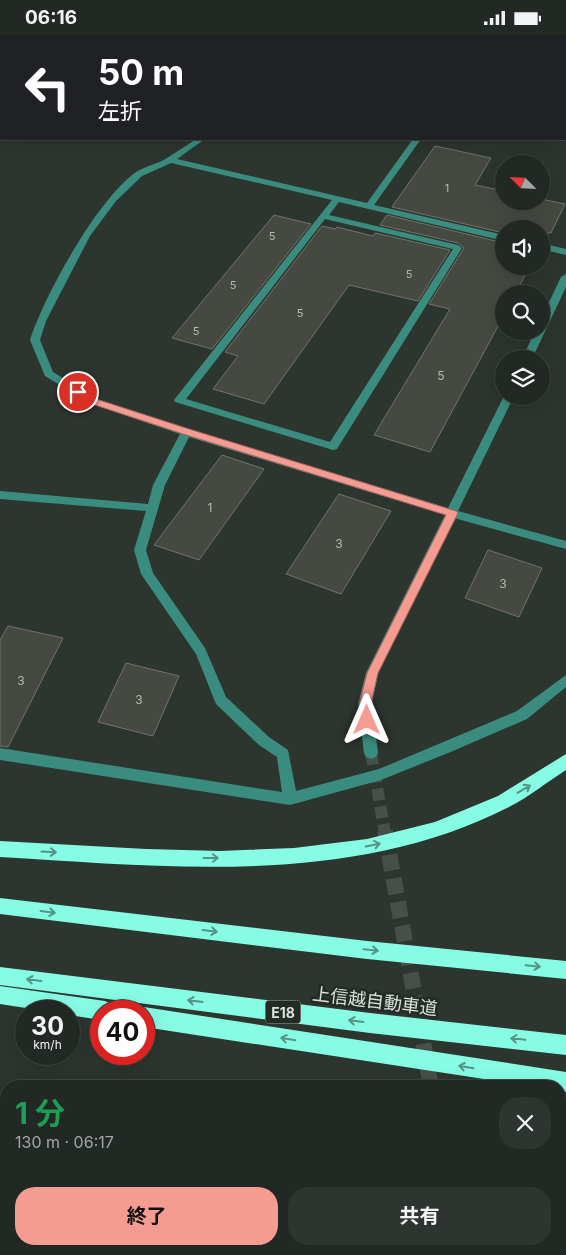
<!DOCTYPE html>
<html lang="ja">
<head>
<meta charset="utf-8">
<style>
	:root { --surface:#222823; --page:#2e3430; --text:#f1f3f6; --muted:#a2a6a6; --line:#3f4441; --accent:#f59c92 }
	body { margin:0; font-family:Inter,"Noto Sans JP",sans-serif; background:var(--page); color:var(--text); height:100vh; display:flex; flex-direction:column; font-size:19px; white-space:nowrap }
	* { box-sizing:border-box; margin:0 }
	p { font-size:16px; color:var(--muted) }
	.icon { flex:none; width:28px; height:28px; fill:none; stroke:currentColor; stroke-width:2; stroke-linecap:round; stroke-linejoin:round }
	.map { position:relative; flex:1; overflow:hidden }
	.panel { position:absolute; left:0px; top:1045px; width:566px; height:175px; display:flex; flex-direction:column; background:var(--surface); border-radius:20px 20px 0 0; box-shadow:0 5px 20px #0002,0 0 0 1px var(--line) }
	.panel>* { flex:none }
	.guide { position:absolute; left:0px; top:0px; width:566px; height:105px; box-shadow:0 5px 20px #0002,0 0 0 1px var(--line); background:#202124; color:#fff; overflow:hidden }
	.needle { width:32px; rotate:294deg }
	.buttons { position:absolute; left:495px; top:120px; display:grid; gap:10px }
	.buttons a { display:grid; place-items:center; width:55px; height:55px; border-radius:50%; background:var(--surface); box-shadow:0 5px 20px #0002,0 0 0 1px var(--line); font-size:25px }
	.speed { position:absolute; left:15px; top:965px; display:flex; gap:10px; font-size:25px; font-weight:700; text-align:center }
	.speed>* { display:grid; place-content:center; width:65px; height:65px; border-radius:50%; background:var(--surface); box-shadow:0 5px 20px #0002,0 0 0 1px var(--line); line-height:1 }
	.speed small { font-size:12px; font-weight:400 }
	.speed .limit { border:8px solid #d22; background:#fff; color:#111 }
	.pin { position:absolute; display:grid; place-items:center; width:42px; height:42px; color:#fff; margin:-21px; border:2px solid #fff; border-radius:50%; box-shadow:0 1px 5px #0007 }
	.me { position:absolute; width:55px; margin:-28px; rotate:0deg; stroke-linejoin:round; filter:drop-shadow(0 0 4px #0008) }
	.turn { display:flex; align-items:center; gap:18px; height:105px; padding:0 15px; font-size:22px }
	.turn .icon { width:65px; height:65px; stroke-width:2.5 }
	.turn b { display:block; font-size:35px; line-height:42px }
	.round { display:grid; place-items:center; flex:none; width:52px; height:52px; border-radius:20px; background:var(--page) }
	.head { display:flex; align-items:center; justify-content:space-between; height:85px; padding:0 15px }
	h1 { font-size:30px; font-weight:700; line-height:38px; color:#1e9e55 }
	.primary-button { display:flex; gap:10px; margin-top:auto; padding:10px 15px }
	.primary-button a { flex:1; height:58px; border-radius:20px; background:var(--accent); color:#111; font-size:20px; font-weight:700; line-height:58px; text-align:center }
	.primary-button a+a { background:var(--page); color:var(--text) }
	.status { display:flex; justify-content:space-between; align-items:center; height:35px; padding:0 25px; background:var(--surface); direction:ltr }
	.status svg { height:14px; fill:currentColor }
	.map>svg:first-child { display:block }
</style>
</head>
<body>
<div class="status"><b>06:16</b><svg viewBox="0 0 49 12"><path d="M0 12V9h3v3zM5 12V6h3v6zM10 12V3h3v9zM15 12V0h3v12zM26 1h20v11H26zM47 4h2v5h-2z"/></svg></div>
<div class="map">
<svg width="566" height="1220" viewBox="0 0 566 1220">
	<rect width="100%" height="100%" fill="#2d352f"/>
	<path fill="#454941" stroke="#70746b" d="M435 111 491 123 475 150 504 156V166H541V164L565 169 551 198 549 197 544 207 541 206V194H504V198L392 172Z
		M274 180 311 189 212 314 172 303Z
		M387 180 504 208V231H530L515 259H504V280L430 417 374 400 450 274 429 269 464 213 458 208 380 190Z
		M322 191 335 194 337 192 373 201 375 198 450 215 418 266 349 250 264 369 213 354 238 321 225 317Z
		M222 420 264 434 199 525 154 510Z
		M339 459 391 476 341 559 286 539Z
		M488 515 542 533 519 582 465 563Z
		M8 591 63 603 8 712 0 711V605Z
		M126 628 179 641 153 701 98 687Z"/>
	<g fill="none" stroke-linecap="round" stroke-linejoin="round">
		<path stroke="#474f49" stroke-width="12" stroke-dasharray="12 6" stroke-linecap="butt" d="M371 718 385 798"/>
		<path stroke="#474f49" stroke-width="16" stroke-dasharray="16 8" stroke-linecap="butt" d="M385 796 431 1051"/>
		<path fill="#3a8d7e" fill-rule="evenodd" d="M478 0H484V1H478Z
			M196 104H205L177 124 367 168 413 104H421L374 170 504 200V206L339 167 329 180 458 210 462 213 337 414 333 415 175 367 174 365 332 165 171 128 142 141 116 166 90 201 46 286 40 305 53 337 97 364 190 395 448 473 504 361H514L458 476 566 506V514L454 483 378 638 372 669 378 718 376 722 371 724 366 722 364 718 358 669 366 638 445 480 189 402 165 450 146 515 153 538 205 613 226 662 269 702 288 715 296 756 379 734 517 676 566 640V652L527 684 453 716 381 745 290 770 0 725V713L282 757 277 722 259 710 216 669 196 619 141 539 134 515 146 476 0 464V456L148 469 153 450 180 399 89 368 45 341 30 305C45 259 97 165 136 137 145 131 158 129 167 123 177 117 187 110 196 104ZM325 184 453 214 330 407 186 364Z
			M541 208 566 214V220L541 214Z
			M566 239V252L532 324H522L535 296H541V284L561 242Z
			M560 1178H566V1196H560Z
			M459 1214H477L479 1220H461Z"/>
		<path fill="#87fce5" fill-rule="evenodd" d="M566 719V735C547 747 529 762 509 772 353 852 169 832 0 822V806L146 814 220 816 294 813 367 804 435 787 498 761Z
			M0 863 367 906 566 926V944L367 924 0 879Z
			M0 932 370 978 566 1000V1020L370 998 0 950Z
			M0 951 105 966 112 969 115 976H101V985L69 980V976H45L0 969Z
			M144 972 566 1037V1057L560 1056V1051H529L144 992V976H137Z"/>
	</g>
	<defs><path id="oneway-shaft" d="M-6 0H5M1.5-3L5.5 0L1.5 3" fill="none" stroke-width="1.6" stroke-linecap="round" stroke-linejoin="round" transform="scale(1.25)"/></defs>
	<g stroke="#559485">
		<use href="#oneway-shaft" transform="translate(524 754) rotate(-31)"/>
		<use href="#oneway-shaft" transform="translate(373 810) rotate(-12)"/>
		<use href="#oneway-shaft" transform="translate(49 817) rotate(3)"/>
		<use href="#oneway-shaft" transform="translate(211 823)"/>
		<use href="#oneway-shaft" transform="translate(48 877) rotate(7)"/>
		<use href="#oneway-shaft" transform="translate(210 896) rotate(7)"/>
		<use href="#oneway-shaft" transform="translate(371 915) rotate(6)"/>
		<use href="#oneway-shaft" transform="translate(533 931) rotate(6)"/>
		<use href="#oneway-shaft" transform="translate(34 945) rotate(-173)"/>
		<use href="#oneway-shaft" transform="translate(195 966) rotate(-173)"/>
		<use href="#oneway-shaft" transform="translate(356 986) rotate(-173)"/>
		<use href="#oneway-shaft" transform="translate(288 1004) rotate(-171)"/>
		<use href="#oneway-shaft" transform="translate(518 1004) rotate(-174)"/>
		<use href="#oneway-shaft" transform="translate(466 1032) rotate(-171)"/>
	</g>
	<path fill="#f59c92" stroke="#9f655f" d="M78 354 96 364 189 394 456 476 458 478 378 638 371 669 373 685 371 689H363L359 669 367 638 446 480 183 399 89 368 75 359V355Z"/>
	<g text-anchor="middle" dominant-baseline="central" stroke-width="5" stroke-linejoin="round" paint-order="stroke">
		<g font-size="11" fill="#b6bbb6">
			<text x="447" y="153">1</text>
			<text x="272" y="201">5</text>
			<text x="409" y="239">5</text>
			<text x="233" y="250">5</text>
			<text x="300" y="278">5</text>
			<text x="196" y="296">5</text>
		</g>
		<g font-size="12" fill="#b6bbb6">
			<text x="441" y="340">5</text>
			<text x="210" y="472">1</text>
			<text x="339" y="508">3</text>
			<text x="503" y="548">3</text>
			<text x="21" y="645">3</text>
			<text x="139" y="664">3</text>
		</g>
		<rect fill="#232b25" stroke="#a4aaa6" stroke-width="1" x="265.5" y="965.5" width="35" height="23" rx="4"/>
		<g font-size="14" font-weight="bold" fill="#dce1dd">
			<text x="283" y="977">E18</text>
		</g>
		<g font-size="18" fill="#dce1dd" stroke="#232b25">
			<text transform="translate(375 966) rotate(7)">上信越自動車道</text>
		</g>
	</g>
</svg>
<div class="buttons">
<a><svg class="needle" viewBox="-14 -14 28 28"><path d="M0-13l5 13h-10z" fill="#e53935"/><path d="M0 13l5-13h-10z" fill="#a2a6a6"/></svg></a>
<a><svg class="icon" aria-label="sound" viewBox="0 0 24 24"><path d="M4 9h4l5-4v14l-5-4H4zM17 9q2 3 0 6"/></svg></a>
<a><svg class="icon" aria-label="search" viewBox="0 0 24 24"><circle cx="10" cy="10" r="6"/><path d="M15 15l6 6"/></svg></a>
<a><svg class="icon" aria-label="layers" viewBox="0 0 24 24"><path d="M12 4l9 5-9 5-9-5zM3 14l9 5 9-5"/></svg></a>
</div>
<div class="speed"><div>30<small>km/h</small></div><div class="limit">40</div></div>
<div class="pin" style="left:78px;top:357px;background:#d93025"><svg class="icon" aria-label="arrive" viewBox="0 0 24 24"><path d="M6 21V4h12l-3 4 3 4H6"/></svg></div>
<svg class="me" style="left:367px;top:685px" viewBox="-20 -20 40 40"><path d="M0-17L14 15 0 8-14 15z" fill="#f59c92" stroke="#fff" stroke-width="4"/></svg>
<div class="guide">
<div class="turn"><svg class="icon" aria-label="left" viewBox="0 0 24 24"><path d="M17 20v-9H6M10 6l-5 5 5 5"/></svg><div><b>50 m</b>左折</div></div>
</div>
<section class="panel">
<div class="head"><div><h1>1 分</h1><p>130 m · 06:17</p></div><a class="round"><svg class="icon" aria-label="close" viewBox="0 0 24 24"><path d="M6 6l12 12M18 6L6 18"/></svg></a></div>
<div class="primary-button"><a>終了</a><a>共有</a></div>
</section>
</div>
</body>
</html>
